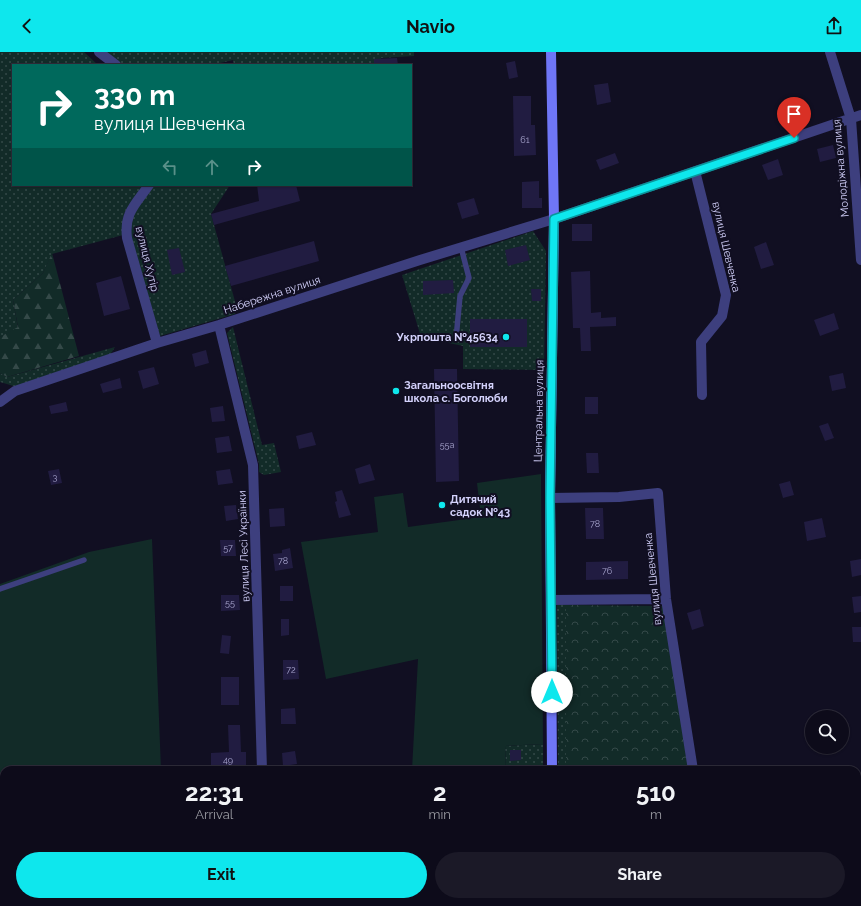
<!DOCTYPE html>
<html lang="en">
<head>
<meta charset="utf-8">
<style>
	:root { --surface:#0d0b1a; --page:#1b1927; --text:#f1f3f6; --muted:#9a9ba2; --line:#2d2b39; --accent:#0ee7ed }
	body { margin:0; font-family:Raleway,sans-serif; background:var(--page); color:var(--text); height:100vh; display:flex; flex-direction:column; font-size:15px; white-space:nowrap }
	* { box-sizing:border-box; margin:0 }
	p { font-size:13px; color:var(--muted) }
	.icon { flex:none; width:22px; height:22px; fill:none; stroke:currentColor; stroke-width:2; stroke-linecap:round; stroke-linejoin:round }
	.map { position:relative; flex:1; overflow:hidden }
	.side { position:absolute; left:0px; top:714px; width:861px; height:140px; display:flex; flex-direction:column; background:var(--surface); border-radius:12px 12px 0 0; box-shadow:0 1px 3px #0004,0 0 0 1px var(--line) }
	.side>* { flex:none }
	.hud { position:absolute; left:12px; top:12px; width:400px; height:122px; border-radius:0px; box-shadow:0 1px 3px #0004,0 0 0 1px var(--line); background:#00695c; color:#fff; overflow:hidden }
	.fabs { position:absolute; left:805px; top:658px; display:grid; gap:8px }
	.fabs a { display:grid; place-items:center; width:44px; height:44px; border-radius:50%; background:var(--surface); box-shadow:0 1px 3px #0004,0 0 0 1px var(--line); font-size:20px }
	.pin { position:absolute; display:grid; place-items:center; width:34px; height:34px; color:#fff; margin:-41px -17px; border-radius:50% 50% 50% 0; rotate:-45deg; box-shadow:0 0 4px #0007 }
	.pin .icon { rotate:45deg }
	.me { position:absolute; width:44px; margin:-22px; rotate:0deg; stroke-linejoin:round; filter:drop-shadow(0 0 3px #0008) }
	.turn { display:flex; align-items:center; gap:14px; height:84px; padding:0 16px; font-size:18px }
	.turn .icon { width:52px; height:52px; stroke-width:2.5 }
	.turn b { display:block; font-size:28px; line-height:34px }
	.lanes { display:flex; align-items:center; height:38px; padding:0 16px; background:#0003; justify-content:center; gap:20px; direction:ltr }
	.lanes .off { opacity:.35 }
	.eta { display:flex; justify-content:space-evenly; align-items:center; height:68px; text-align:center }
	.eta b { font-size:24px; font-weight:700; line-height:28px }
	.action { display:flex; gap:8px; margin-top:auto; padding:8px 16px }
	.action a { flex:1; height:46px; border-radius:24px; background:var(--accent); color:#111; font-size:16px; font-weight:700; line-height:46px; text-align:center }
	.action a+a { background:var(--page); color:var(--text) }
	header { display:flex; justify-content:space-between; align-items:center; height:52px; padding:0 16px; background:var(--accent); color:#111; font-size:18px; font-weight:700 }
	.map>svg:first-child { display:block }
</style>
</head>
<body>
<header><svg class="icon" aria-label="back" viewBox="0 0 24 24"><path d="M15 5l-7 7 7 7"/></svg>Navio<svg class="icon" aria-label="share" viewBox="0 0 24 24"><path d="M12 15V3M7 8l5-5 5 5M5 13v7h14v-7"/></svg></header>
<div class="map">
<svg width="861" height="854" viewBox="0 0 861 854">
	<defs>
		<pattern id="grass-dots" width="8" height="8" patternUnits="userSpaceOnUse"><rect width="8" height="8" fill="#122b28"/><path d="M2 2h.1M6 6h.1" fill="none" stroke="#344948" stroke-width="1.8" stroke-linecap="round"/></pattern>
		<pattern id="forest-firs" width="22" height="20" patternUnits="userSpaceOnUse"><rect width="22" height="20" fill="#122b28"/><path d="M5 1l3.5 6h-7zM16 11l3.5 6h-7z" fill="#344948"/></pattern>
		<pattern id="park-crowns" width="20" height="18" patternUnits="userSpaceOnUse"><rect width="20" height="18" fill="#122b28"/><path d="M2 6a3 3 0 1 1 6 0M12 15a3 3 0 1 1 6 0" fill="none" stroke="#344948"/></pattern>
	</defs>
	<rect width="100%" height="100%" fill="#110f22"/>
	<path fill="url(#grass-dots)" d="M0 0H84L98 13H13V133H143L124 162 123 183 52 202 43 221 13 248 18 276 0 285Z
		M105 0H414V4L381 6V13H234L233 8 212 13H122Z
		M153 133H230L211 162 236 253 235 262 160 284 131 185V165Z
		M533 179 546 199 544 318 463 317V294L421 285 402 223Z
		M233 275 262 393 274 391 281 420 264 423 259 420V412L227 281Z
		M115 295 110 303 17 335 0 330V321L7 325Z
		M557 553H566V718H558Z
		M543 692V715L506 717 505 694Z"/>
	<path fill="url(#forest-firs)" d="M52 201 79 304 7 325 0 321V285L18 275 13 248 43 221Z"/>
	<path fill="url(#park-crowns)" d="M566 553 663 554 689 718H566Z"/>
	<path fill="#122b28" d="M541 422 543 692 505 694 506 717 543 715V718H412L418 607 326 627 301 490 378 480 374 445 403 441 408 475 481 465 477 431Z
		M152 487 161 718H4V826L0 827V532L89 500Z
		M41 850H167V854H42Z
		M346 850H488V854H346Z"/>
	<path fill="#211c41" d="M397 6 398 13H374V7Z
		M515 9 518 25 509 27 506 11Z
		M608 31 611 50 597 53 594 33Z
		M513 44H531V73H535L536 103 514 104Z
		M833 93 836 106 820 110 817 97Z
		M615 101 619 111 600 118 596 108Z
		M778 107 783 123 768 128 762 113Z
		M539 129V146H542V156H522V130Z
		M257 133H296L300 149 214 173 211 162 259 149Z
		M474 146 479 162 462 167 457 151Z
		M572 172H592V189H572Z
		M314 189 319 209 231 234 225 214Z
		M766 190 774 213 761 217 754 195Z
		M526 193 530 208 508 214 505 198Z
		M179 196 185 220 172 223 167 198Z
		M590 219 591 261 601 260V266L616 265V274L590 275 591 299H581L580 276H573L571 220Z
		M121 224 130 257 104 264 96 231Z
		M453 228 454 241 423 243V229Z
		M531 237H541V249H532Z
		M834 261 839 277 820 284 814 268Z
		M470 267H527V295H470Z
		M206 298 209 311 195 315 192 302Z
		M154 315 159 332 143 337 138 319Z
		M434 317H457L459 429 436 430Z
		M843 321 846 336 832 339 829 324Z
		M120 326 122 336 103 341 100 332Z
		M585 345H598V362H585Z
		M66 350 68 359 51 362 49 354Z
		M223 354 225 369 212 370 210 356Z
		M828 371 834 386 825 389 819 374Z
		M312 380 316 393 299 397 296 384Z
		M229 384 232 399 217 401 215 386Z
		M586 401H598L599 421H587Z
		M370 412 375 428 359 432 355 417Z
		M59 417 62 431 51 433 48 419Z
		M230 417 233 431 218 433 216 419Z
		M790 429 794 443 783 446 779 432Z
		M342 438 351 463 339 466 335 450 337 449 335 440Z
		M236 453 238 467 226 469 224 454Z
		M284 456 285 474 270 475 269 457Z
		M585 456H603L604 487H586Z
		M822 466 826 485 807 489 804 470Z
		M220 488H235L236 504H221Z
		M290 496 293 516 275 519 273 502 282 501V498Z
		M861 507V523L852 525 850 509Z
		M628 509V527L586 528V510Z
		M280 534H293V549H280Z
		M221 543H239L240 558 221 559Z
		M861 544V560L854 561 852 545Z
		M700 557 704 574 692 578 687 561Z
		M281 567H289V583L281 584Z
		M852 575H861V590H853Z
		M222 583 231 584 229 602 220 601Z
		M283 608H298L299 627 283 628Z
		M221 625H239V653H221Z
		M295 656 296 672H281V657Z
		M228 673H240L241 700H246V715L211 716V701L229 700Z
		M510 698H521V708L510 709Z
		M295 699 297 712 283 714 282 701Z"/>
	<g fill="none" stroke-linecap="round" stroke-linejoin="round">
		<path stroke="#3d3f7e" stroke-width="5.5" d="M456 287 460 244 469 226 461 195
			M0 537 84 508"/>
		<path stroke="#3d3f7e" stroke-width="10" d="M99 0 116 13
			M830 0 851 67 861 208
			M695 119 726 243 722 264 701 290 702 343
			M149 133C135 153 124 161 127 186L157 291
			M219 273 253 413 262 718
			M0 350 15 339 157 291 219 273 420 208 554 167 861 63
			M550 446 619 445 658 441 666 547 693 718
			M551 548 666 547
			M857 791 861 790
			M266 850V854
			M712 850V854"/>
		<path stroke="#6f76f6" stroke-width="10" d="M551 0 554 167 550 446 552 718
			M553 850V854"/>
	</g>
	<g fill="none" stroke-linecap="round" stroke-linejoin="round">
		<defs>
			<path id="route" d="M552 640 550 446 554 167 794 86"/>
		</defs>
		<use href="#route" stroke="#09969a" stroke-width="10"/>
		<use href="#route" stroke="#0ee7ed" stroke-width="7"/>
	</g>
	<g fill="#0ee7ed" stroke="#110f22" stroke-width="1.5">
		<circle cx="506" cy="285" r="4"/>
		<circle cx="396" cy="339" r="4"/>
		<circle cx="442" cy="453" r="4"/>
	</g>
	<g text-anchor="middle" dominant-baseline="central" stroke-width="4" stroke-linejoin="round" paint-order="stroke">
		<g font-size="9" fill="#a7a4cd">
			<text x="525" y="88">61</text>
			<text x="447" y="393">55а</text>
			<text x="55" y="425">3</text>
			<text x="595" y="472">78</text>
			<text x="228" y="496">57</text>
			<text x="283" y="509">78</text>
			<text x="607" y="519">76</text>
			<text x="230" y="551">55</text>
			<text x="291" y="618">72</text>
			<text x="228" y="708">49</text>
		</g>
		<g font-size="11" fill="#d4d2fc" stroke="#110f22">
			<text transform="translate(841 116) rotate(-95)">Молодіжна вулиця</text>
			<text transform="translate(726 195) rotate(77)">вулиця Шевченка</text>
			<text transform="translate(147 207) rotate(76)">вулиця Хутір</text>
			<text transform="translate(272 243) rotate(-18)">Набережна вулиця</text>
			<text transform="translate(539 359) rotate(-89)">Центральна вулиця</text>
			<text transform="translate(244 494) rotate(-92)">вулиця Лесі Українки</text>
			<text transform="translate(653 527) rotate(-96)">вулиця Шевченка</text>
		</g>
		<g font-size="11" font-weight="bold" fill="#d4d2fc" stroke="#110f22" text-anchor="start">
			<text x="498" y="285" text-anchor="end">Укрпошта №45634</text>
			<text x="404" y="333">Загальноосвітня<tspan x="404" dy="13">школа с. Боголюби</tspan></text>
			<text x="450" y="447">Дитячий<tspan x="450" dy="13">садок №43</tspan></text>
		</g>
	</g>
</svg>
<div class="fabs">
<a><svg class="icon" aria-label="search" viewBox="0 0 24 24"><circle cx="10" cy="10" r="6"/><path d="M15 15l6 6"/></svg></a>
</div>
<div class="pin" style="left:794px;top:86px;background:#d93025"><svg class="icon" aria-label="arrive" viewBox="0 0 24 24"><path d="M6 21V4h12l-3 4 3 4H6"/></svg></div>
<svg class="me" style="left:552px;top:640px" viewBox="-20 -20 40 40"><circle r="19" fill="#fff"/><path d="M0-13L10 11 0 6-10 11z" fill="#0ee7ed"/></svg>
<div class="hud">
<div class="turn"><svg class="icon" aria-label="right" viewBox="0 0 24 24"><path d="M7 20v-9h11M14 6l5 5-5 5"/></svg><div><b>330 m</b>вулиця Шевченка</div></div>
<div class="lanes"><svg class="icon off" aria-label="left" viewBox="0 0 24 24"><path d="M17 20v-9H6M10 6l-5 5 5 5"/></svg><svg class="icon off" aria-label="ahead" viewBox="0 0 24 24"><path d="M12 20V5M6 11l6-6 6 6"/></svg><svg class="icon" aria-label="right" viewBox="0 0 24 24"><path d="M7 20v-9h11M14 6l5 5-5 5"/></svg></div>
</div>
<section class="side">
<div class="eta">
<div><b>22:31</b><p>Arrival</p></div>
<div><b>2</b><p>min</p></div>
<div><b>510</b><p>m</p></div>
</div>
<div class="action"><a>Exit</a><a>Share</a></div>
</section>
</div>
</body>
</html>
